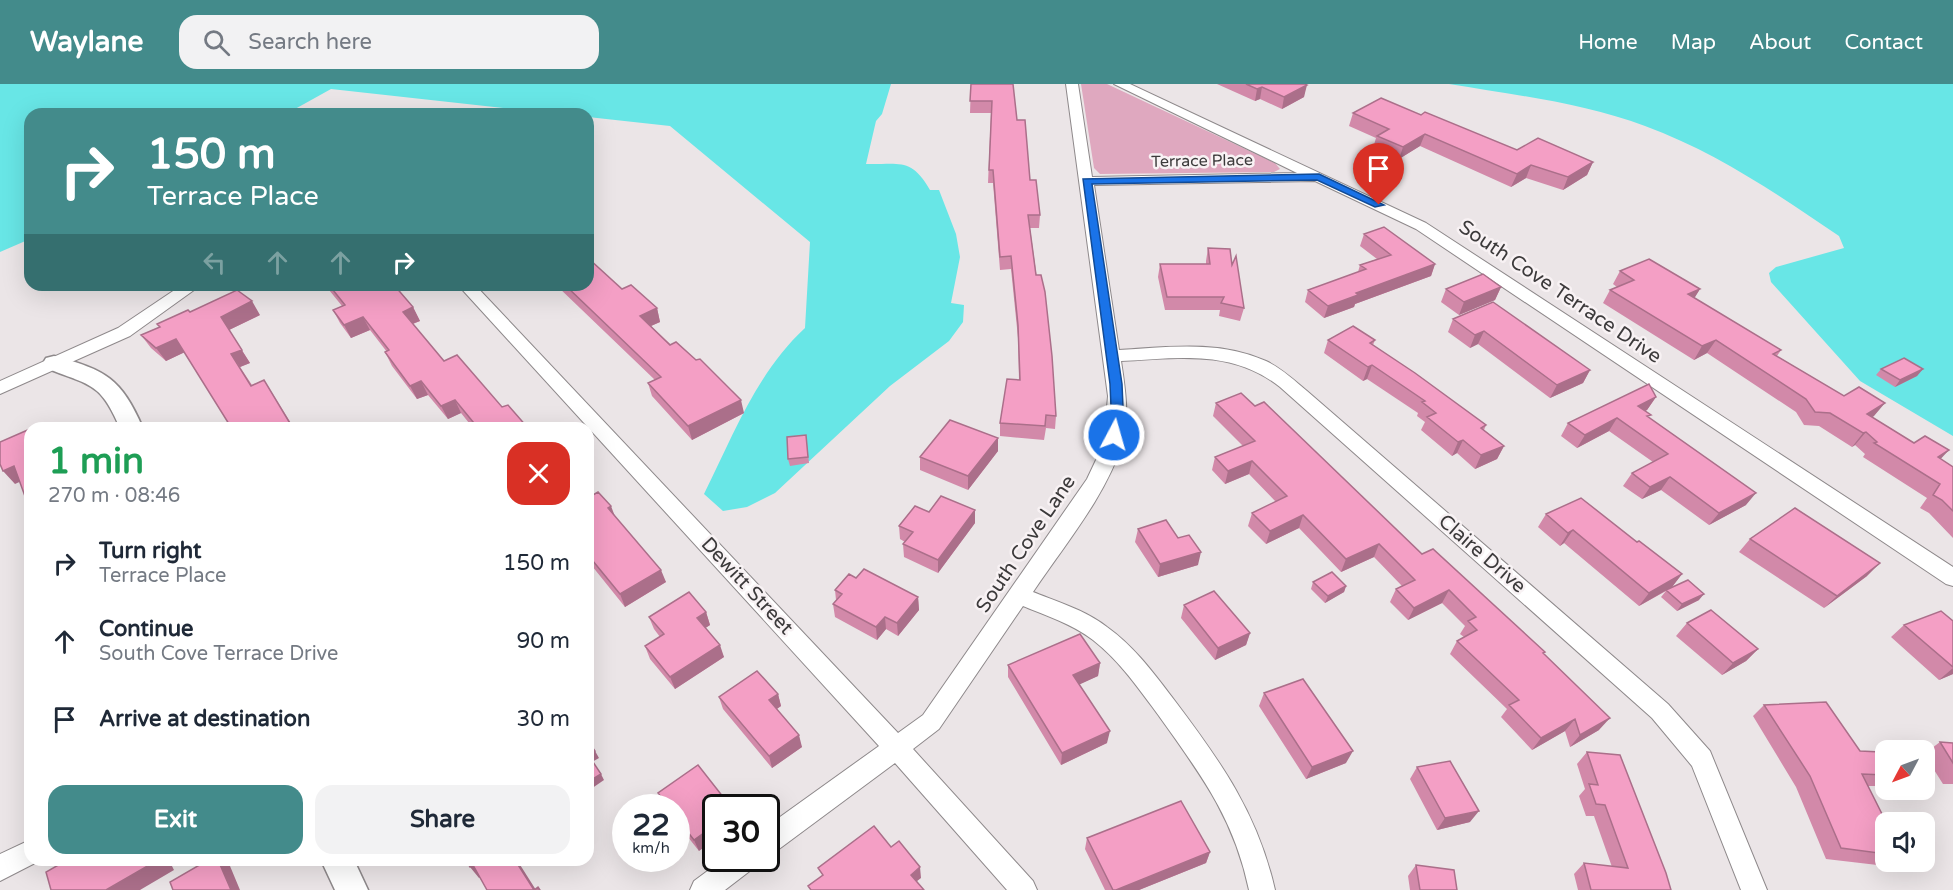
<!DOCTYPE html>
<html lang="en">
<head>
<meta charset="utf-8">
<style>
	:root { --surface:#fff; --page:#f2f2f3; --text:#1f2937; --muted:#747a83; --accent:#438b8b }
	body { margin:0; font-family:"Varela Round",sans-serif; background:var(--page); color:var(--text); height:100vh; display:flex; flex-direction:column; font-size:22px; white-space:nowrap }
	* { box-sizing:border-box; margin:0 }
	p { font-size:20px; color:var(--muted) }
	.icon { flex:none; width:33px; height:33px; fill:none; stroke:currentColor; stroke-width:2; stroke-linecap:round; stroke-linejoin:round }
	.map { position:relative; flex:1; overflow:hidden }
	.sheet { position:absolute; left:24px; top:338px; width:570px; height:444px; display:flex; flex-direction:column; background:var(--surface); border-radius:18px; box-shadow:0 6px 24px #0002 }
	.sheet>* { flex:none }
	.guide { position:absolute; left:24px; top:24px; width:570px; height:183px; border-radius:18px; box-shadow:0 6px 24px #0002; background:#438b8b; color:#fff; overflow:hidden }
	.needle { width:39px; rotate:229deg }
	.controls { position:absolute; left:1875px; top:656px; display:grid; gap:12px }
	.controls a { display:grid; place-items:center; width:60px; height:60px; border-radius:12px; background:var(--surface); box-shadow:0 6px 24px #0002; font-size:30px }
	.speed { position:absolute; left:612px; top:710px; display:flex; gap:12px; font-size:30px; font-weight:700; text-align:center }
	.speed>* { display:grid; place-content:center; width:78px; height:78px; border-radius:50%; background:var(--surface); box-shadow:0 6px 24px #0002; line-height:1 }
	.speed small { font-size:15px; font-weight:400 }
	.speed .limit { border:3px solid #111; border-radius:9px; background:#fff; color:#111 }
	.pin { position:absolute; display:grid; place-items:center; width:51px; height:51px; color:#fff; margin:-62px -26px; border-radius:50% 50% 50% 0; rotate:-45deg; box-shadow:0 0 6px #0007 }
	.pin .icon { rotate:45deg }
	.me { position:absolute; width:66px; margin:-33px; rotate:6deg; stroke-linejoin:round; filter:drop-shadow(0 0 4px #0008) }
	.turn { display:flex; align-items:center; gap:21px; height:126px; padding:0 24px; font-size:27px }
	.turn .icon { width:78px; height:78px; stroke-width:2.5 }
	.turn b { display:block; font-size:42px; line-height:51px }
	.lanes { display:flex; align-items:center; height:57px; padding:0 24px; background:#0003; justify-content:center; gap:30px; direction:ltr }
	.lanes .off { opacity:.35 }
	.round { display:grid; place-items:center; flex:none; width:63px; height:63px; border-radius:18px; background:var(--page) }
	.overview { display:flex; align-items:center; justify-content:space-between; height:102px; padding:0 24px }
	h1 { font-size:36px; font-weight:700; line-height:45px; color:#1e9e55 }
	.primary-button { display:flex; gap:12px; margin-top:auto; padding:12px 24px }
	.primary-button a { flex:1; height:69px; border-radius:18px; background:var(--accent); color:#fff; font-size:24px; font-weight:700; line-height:69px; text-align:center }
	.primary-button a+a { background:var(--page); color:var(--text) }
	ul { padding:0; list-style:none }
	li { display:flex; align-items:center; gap:18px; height:78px; padding:0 24px }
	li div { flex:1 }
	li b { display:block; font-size:22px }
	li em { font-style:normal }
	header { display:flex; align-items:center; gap:36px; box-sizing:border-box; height:84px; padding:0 30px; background:var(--accent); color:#fff }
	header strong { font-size:28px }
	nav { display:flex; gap:33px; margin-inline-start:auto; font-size:21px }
	.search { width:420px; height:54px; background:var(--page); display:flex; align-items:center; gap:15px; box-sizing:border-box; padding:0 21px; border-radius:18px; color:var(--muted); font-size:22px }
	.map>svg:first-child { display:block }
</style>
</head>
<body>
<header>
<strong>Waylane</strong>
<div class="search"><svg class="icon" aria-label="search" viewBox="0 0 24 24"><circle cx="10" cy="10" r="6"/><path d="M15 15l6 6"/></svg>Search here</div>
<nav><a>Home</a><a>Map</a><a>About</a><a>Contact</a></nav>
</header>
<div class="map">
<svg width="1953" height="806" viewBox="0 0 1953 806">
	<rect width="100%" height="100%" fill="#ebe5e7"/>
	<path fill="#dfa8bf" d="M1081 0H1107L1275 79 1280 85 1274 88 1100 90 1094 84Z"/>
	<path fill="#68e6e6" d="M0 0H891L882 30 876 37 866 80C899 81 911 73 930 106H939L956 150 960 173 951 219 964 221 963 238 949 257 890 302 775 409 747 423 723 427 704 410C733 352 757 288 805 244L810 158 670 42 588 33V30H559L331 5 286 30H30V155L0 168Z
		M1449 0H1953V352L1860 297 1771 198 1769 189 1776 183 1844 164 1839 152C1777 110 1716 68 1645 42 1583 19 1515 11 1449 0Z"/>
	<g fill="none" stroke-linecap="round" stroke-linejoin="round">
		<defs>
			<path id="minor" d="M1066 0H1078L1092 93 1297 89 1114 0H1130L1426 139 1953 483V502L1946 500 1416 145 1315 97 1094 101 1119 266C1168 263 1220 256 1266 277 1281 284 1294 296 1307 307L1668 620 1710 667 1767 806H1741L1692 682 1652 634 1280 303C1232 265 1178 274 1121 277 1125 303 1130 334 1122 360 1106 412 1063 463 1033 508 1058 518 1085 526 1107 543 1135 563 1155 591 1175 617 1221 678 1258 730 1275 806H1249C1234 734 1201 691 1159 632 1139 605 1120 577 1093 556 1072 540 1047 532 1023 522L939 645 913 665 1033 797 1037 806H1007L895 679 775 768 766 771V743L879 662 458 201H475L898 649 923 631 1087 395 1104 359 1108 312Z
				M182 201H201L130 252 0 310V297L118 244Z
				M30 756V776L39 777 0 797V770Z
				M725 774H759L755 783 725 806H690L694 797Z"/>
			<path id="tertiary" d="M54 272C106 286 121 294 143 344H120C100 297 90 302 46 284L43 279 46 274Z
				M321 776H354L368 806H335Z"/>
		</defs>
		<use href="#minor" stroke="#8e898b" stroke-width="2"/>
		<use href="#tertiary" stroke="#8e898b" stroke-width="3"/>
		<use href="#minor" fill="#fff" fill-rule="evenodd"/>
		<use href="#tertiary" fill="#fff" fill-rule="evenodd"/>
	</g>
	<path fill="#d289a9" d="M971 0 1017 36 1030 96 1040 131 1039 144H1030L1056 332 1055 345 1046 344 1044 356 1000 352V339L1019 296 1018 254 1011 185 1000 186 993 99H988L991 29H970Z
		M1217 0H1305L1304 13 1282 25 1260 15 1255 17Z
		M1353 29 1421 31 1517 66 1593 78 1587 91 1563 106 1526 94 1511 103 1420 62 1399 75 1373 64 1376 54 1349 42Z
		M1364 150 1435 180 1431 192 1355 220 1354 223 1324 234 1305 218 1308 206 1358 188 1360 181 1377 175 1360 162Z
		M1208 164 1232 181 1244 224 1240 237 1219 232 1220 226H1165L1158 193 1160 180H1206V177Z
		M1620 187 1700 205 1694 214 1781 266 1777 272 1874 332 1872 333 1953 383V454L1929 429 1920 424 1927 414 1863 373 1865 370 1855 361 1852 363 1819 342 1804 341 1796 328 1707 269 1694 276 1603 219 1610 206 1617 203 1613 200Z
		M325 201H394L413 223 420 237 413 240 444 277 528 344H473L461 329 448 335 428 311 417 315 392 282 385 268H387L370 246 351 254 340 239 333 226 342 222Z
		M541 201H588L622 205 657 224 660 238 651 242 744 329 692 356 652 312 648 299 655 296 556 201 546 206Z
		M1501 203 1495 216 1459 231 1441 218 1446 205Z
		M190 228 260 231 229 246 250 279 240 283 252 301 264 296 294 344H225L229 340 185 268 166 277 151 264 141 251 159 243 157 240Z
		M1453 235 1590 286 1583 299 1550 314 1478 260 1470 264 1448 248Z
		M1328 256H1375L1373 261 1486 341 1484 346 1504 362 1497 375 1475 385 1457 369 1452 372 1421 346 1425 338 1417 332 1418 329 1367 295 1363 297 1324 269Z
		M1881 285H1923L1917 292 1895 303 1876 291Z
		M1656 313 1647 326 1645 327 1649 334 1746 421 1709 441 1661 406 1642 415 1623 402 1632 389 1653 378 1609 347 1577 364 1561 352 1568 339Z
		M1216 319 1255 322 1422 470 1543 570 1599 646 1570 663 1565 647 1532 666 1501 633 1507 625 1450 570 1457 557 1464 553 1460 550 1465 542 1442 519 1408 536 1390 518 1396 505 1402 502 1374 473 1341 488 1299 444 1266 460 1248 442 1252 429 1276 418 1249 390 1225 400 1212 386 1215 373 1243 362 1213 332Z
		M806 351 809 379 790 382 788 375Z
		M998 354V367L968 406 920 386V373Z
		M588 406 614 432 666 498 625 523 588 477Z
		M929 428 975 439 938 489 904 473 903 460 905 458 900 455 899 442Z
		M1546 430 1637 458 1682 490 1672 503 1699 516 1677 527 1661 513 1666 507 1639 522 1564 459 1560 462 1538 443Z
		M1138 445 1178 454 1198 481 1158 493 1135 458Z
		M1750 455 1867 492 1824 524 1739 468Z
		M856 494 918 513 919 526 898 552 886 545 877 556 835 533 833 520 836 516 835 506Z
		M1313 498 1346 502 1344 508 1325 519 1311 505Z
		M1184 521 1250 549 1246 561 1215 576 1181 534Z
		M706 528 710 541 705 544 724 573 675 605 650 575 645 562 660 553 654 545 649 533Z
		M1953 537V590L1939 596 1891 553 1904 541Z
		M1687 539 1758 565 1746 577 1722 591 1676 552Z
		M1100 579 1098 592 1079 600 1107 659 1061 681 1008 593V581Z
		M1264 609 1346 679 1306 695 1259 622Z
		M778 610 781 622 777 625 802 663 772 684 723 625 719 613Z
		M1764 621 1860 667 1886 675V699L1881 702H1868L1886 738V777H1893L1886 782 1826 775 1796 703 1753 632Z
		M1940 658 1953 659V700H1943L1924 670Z
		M1587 668 1671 806H1578L1574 790 1584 779 1612 783 1594 732H1586L1579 712 1585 705 1577 680Z
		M698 681 699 767 676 738V723H666L658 709Z
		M1417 683 1470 738 1437 746 1410 695Z
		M1087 754 1210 768 1206 779 1139 806H1105L1085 765Z
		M1416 781 1457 806H1410L1408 792Z"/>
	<path fill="#ab6f8a" d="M1307 1 1304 13 1282 25 1284 13Z
		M1262 3 1260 15 1255 17 1257 5Z
		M1425 50 1420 62 1399 75 1403 63Z
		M1593 78 1587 91 1563 106 1568 93Z
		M1531 81 1526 94 1511 103 1517 90Z
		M588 151 592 163 588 165Z
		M1435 180 1431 192 1355 220 1354 223 1324 234 1328 222 1356 209Z
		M544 201H556L546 206Z
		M1501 203 1495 216 1459 231 1464 218Z
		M1700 205 1692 218 1688 210Z
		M252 217 260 231 229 246 250 279 240 283 231 270 221 233Z
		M413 223 420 237 409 241 403 228Z
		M657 224 660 238 644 245 640 232Z
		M363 233 370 246 351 254 344 241Z
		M1484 247 1478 260 1470 264 1475 251Z
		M176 255 185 268 166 277 156 264Z
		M1716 256 1707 269 1694 276 1702 262Z
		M1372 281 1367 295 1363 297 1368 283Z
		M1923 285 1917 292 1895 303 1900 296Z
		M1590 286 1583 299 1550 314 1557 301Z
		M421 297 428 311 417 315 410 302Z
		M1656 313 1647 326 1630 335 1638 322Z
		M455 316 461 329 448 335 441 322Z
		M741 316 744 329 692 356 688 342Z
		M1885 319 1874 332 1855 343 1867 330Z
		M1617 334 1609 347 1577 364 1585 351Z
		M1866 348 1855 361 1852 363 1863 349Z
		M998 354V367L968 406V392Z
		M1463 356 1457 369 1452 372 1458 358Z
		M1504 362 1497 375 1475 385 1481 371Z
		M1949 366 1936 380 1938 373Z
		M1252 377 1249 390 1225 400 1228 387Z
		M14 382 26 395 15 400 3 387Z
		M1670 393 1661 406 1642 415 1650 403Z
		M1756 409 1746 421 1709 441 1719 429Z
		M611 422 616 435 608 424Z
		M975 426V439L938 489V476Z
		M1303 431 1299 444 1266 460 1270 447Z
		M1573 446 1564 459 1560 462 1568 449Z
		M1379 460 1374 473 1341 488 1346 475Z
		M1201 468 1198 481 1158 493 1160 480Z
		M1880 479 1867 492 1824 524 1837 512Z
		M661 486 666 498 625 523 620 510Z
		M1682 490 1672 503 1639 522 1649 509Z
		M1346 502 1344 508 1325 519 1328 512Z
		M1449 506 1442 519 1408 536 1414 524Z
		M1704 510 1699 516 1677 527 1682 520Z
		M918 513 919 526 898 552 897 539Z
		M706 528 710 541 701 547 697 534Z
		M885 533 886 545 877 556 876 543Z
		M1250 549 1246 561 1215 576 1218 564Z
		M720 561 724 573 675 605 670 593Z
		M1758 565 1746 577 1722 591 1733 579Z
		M1100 579 1098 592 1072 604 1073 591Z
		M1953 584V590L1939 596Z
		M778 610 781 622 772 628 769 616Z
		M1610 634 1599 646 1570 663 1580 651Z
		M1575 635 1565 647 1532 666 1541 654Z
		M1110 647 1107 659 1061 681 1062 669Z
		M799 651 802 663 772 684 769 672Z
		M595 667 599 674 592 678 589 672Z
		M1353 667 1346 679 1306 695 1312 683Z
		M601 690 604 696 588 707V698Z
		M1479 727 1470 738 1437 746 1445 734Z
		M716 740V755L699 767 694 756Z
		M1210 768 1206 779 1139 806H1116Z
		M158 776H169L174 786 140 806H106Z
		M218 776H222L230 782 240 806H231Z
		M515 776H517L536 806H534Z
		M473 781 482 792 479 794 470 783Z
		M920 783 921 794 912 801 911 791Z"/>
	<path fill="#f49fc5" stroke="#ab6f8a" stroke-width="1.5" d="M971 0H1013L1017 36H1025L1030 96H1036L1040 131H1028L1036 191H1041L1045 208 1052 272 1056 332 1046 331 1045 342 1000 339 1007 295 1020 296 1018 241 1011 172 1000 173 993 86H989L992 17H970Z
		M1246 0H1305L1307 1 1284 13 1262 3 1257 5Z
		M1381 14 1421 31 1425 28 1517 66 1538 54 1593 78 1568 93 1531 81 1517 90 1425 50 1403 63 1377 52 1389 45 1353 29Z
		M1384 143 1435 180 1356 209 1358 211 1328 222 1308 206 1366 185 1360 181 1391 171 1364 150Z
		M1208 164 1230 165 1232 181 1236 172 1244 224 1221 219 1224 213H1167L1160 180H1210Z
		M588 174 622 205 631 201 657 224 640 232 670 261 676 258 696 276 700 275 741 316 688 342 648 299 661 293 565 201H588Z
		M1649 175 1700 205 1688 210 1781 266 1773 270 1844 312 1859 303 1885 319 1867 330 1914 359 1925 352 1949 366 1938 373 1953 383V427L1942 416 1933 411 1940 400 1874 359 1877 358 1866 348 1863 349 1830 329 1815 328 1806 315 1716 256 1702 262 1610 206 1634 196 1620 187Z
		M1483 190 1501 203 1464 218 1446 205Z
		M329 201H394L413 223 403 228 444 277 457 271 502 323 508 321 528 344H478L455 316 441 322 421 297 410 302 385 268 389 266 363 233 344 241 333 226 345 221Z
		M237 206 252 217 221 233 242 266 231 270 251 302 264 296 291 341 285 344H225V342L229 340 176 255 156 264 141 251 160 243 157 240 188 226 190 228Z
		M1493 218 1590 286 1557 301 1484 247 1475 251 1453 235Z
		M1353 242 1375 256 1370 259 1415 289 1486 341 1481 344 1504 362 1481 371 1463 356 1458 358 1427 333 1436 329 1422 318 1425 317 1372 281 1368 283 1328 256Z
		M1904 274 1923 285 1900 296 1881 285Z
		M1649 300 1656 313 1638 322 1651 331 1647 332 1756 409 1719 429 1670 393 1650 403 1632 389 1668 370 1617 334 1585 351 1568 339Z
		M1241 309 1255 322 1264 318 1422 470 1433 465 1545 568 1543 569 1610 634 1580 651 1575 635 1541 654 1509 621 1519 616 1457 557 1477 546 1468 537 1476 533 1449 506 1414 524 1396 505 1415 496 1379 460 1346 475 1303 431 1270 447 1252 429 1287 412 1252 377 1228 387 1215 373 1255 357 1216 319Z
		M950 336 998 354 968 392 920 373Z
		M30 345V426L14 382 3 387 0 380V358Z
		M806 351 808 373 788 375 787 353Z
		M588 406 593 411 598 408 611 422 608 424 661 486 620 510 588 471Z
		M941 412 975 426 938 476 903 460 913 448 899 442 915 422 929 428Z
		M1581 414 1637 458 1639 457 1682 490 1649 509 1573 446 1568 449 1546 430Z
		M1795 424 1880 479 1837 512 1750 455Z
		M1166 436 1178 454 1189 451 1201 468 1160 480 1138 445Z
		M864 485 918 513 897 539 885 533 876 543 833 520 842 510 835 506 849 490 856 494Z
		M1332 488 1346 502 1328 512 1313 498Z
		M1688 496 1704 510 1682 520 1666 506Z
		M1214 507 1250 549 1218 564 1184 521Z
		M689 508 706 528 697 534 720 561 670 593 645 562 664 550 649 533Z
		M1711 526 1758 565 1733 579 1687 539Z
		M1941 527 1953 537V583L1904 541Z
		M1080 550 1100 579 1073 591 1110 647 1062 669 1008 581Z
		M757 587 778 610 769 616 799 651 769 672 719 613Z
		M1303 595 1353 667 1312 683 1264 609Z
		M1826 618 1860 667 1881 668 1886 675V691L1862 690 1886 738V770L1841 764 1810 692 1764 621Z
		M588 657 595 667 589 672 601 690 588 698Z
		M1940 658 1953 659V679Z
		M1587 668 1620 671 1666 789 1671 806H1591L1584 779 1628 784 1605 721 1596 720 1589 700 1598 701Z
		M1450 677 1479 727 1445 734 1417 683Z
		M698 681 731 723H716V740L694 756 676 733V723H669L658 709Z
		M1181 717 1210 768 1116 806H1113L1087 754Z
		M874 742 891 763 899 757 920 783 911 791 924 806H811L808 802 823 791 818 784Z
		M67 776H158L106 806H51L46 788Z
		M208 776H218L231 806H173L170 798Z
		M466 776H515L534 806 538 803 540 806H487L473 781 470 783Z
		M1416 781 1454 786 1457 806H1420Z"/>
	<path fill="#1a73e8" stroke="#114b97" stroke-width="1.5" d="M1319 90 1384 121 1375 123 1317 96 1092 100 1122 300 1123 323 1120 351 1114 355 1109 354 1107 351 1111 323 1110 300 1083 95Z"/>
	<g text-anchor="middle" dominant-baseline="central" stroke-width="5" stroke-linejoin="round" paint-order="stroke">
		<g font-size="16" fill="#3c3a3b" stroke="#f8f2f4">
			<text transform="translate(1202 77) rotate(-1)">Terrace Place</text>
		</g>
		<g font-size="20" fill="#3c3a3b" stroke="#f8f2f4">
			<text transform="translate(1560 208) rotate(34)">South Cove Terrace Drive</text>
			<text transform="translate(1026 460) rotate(-56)">South Cove Lane</text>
			<text transform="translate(1482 470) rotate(41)">Claire Drive</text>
			<text transform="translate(747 502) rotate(47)">Dewitt Street</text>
		</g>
	</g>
</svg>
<div class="controls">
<a><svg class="needle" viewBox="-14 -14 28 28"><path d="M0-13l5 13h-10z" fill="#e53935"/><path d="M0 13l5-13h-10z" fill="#747a83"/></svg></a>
<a><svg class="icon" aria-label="sound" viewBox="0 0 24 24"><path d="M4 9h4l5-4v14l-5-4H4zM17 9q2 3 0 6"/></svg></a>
</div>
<div class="speed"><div>22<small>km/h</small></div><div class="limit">30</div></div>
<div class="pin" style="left:1379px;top:121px;background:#d93025"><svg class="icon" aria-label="arrive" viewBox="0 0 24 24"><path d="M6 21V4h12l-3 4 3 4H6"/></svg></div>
<svg class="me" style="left:1114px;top:351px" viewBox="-20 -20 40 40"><circle r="17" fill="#1a73e8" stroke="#fff" stroke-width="3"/><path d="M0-11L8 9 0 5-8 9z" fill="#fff"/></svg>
<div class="guide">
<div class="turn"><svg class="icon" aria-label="right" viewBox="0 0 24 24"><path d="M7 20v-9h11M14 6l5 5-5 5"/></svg><div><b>150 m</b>Terrace Place</div></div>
<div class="lanes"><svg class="icon off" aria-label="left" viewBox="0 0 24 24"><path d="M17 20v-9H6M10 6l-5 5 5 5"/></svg><svg class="icon off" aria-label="ahead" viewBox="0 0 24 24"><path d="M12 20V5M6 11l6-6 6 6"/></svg><svg class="icon off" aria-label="ahead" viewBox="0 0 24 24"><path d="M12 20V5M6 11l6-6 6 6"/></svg><svg class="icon" aria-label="right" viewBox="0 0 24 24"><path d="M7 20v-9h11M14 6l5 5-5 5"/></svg></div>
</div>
<section class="sheet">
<div class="overview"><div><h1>1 min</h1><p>270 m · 08:46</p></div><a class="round" style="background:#d93025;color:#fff"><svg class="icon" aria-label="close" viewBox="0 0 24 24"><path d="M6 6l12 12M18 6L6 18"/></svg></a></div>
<ul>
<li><svg class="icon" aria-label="right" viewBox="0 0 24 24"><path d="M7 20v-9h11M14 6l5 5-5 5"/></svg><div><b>Turn right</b><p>Terrace Place</p></div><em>150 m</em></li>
<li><svg class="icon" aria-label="ahead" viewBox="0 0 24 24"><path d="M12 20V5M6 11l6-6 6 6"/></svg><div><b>Continue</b><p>South Cove Terrace Drive</p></div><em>90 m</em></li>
<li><svg class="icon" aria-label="arrive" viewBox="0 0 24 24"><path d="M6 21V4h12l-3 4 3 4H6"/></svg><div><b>Arrive at destination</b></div><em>30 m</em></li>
</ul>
<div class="primary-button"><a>Exit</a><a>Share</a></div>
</section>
</div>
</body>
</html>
